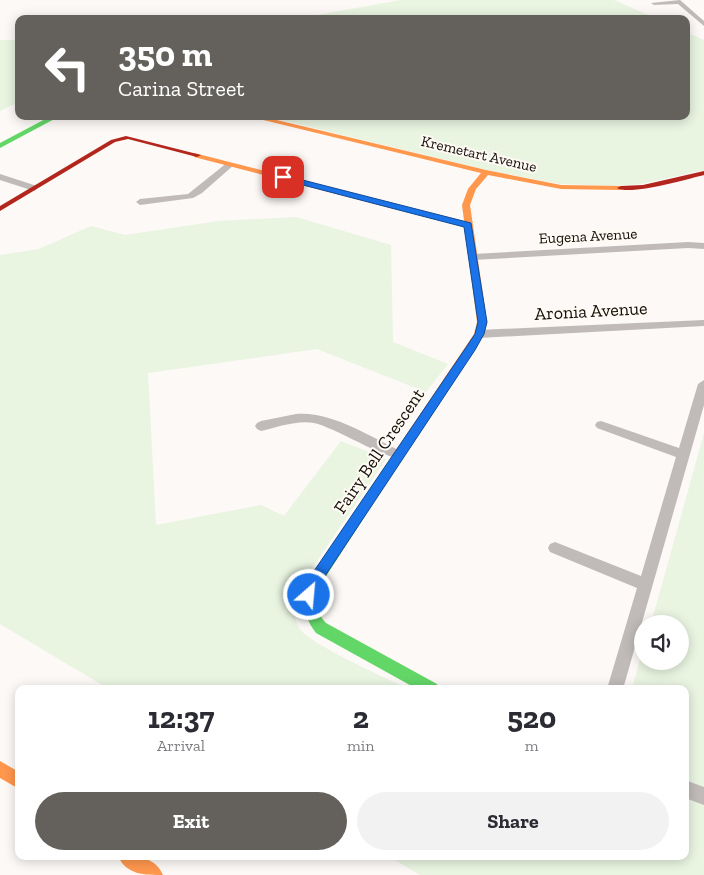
<!DOCTYPE html>
<html lang="en">
<head>
<meta charset="utf-8">
<style>
	:root { --surface:#fff; --page:#f2f2f3; --text:#2b2b33; --muted:#7c7c81; --accent:#64605b }
	body { margin:0; font-family:"Zilla Slab",serif; background:var(--page); color:var(--text); height:100vh; display:flex; flex-direction:column; font-size:19px; white-space:nowrap }
	* { box-sizing:border-box; margin:0 }
	p { font-size:16px; color:var(--muted) }
	.icon { flex:none; width:28px; height:28px; fill:none; stroke:currentColor; stroke-width:2; stroke-linecap:round; stroke-linejoin:round }
	.map { position:relative; flex:1; overflow:hidden }
	.side { position:absolute; left:15px; top:685px; width:674px; height:175px; display:flex; flex-direction:column; background:var(--surface); border-radius:10px; box-shadow:0 2px 12px #0003 }
	.side>* { flex:none }
	.top-card { position:absolute; left:15px; top:15px; width:675px; height:105px; border-radius:10px; box-shadow:0 2px 12px #0003; background:#64605b; color:#fff; overflow:hidden }
	.controls { position:absolute; left:634px; top:615px; display:grid; gap:10px }
	.controls a { display:grid; place-items:center; width:55px; height:55px; border-radius:50%; background:var(--surface); box-shadow:0 2px 12px #0003; font-size:25px }
	.pin { position:absolute; display:grid; place-items:center; width:42px; height:42px; color:#fff; margin:-21px; border-radius:10px; box-shadow:0 2px 8px #0006 }
	.me { position:absolute; width:55px; margin:-28px; rotate:27deg; stroke-linejoin:round; filter:drop-shadow(0 0 4px #0008) }
	.turn { display:flex; align-items:center; gap:18px; height:105px; padding:0 20px; font-size:22px }
	.turn .icon { width:65px; height:65px; stroke-width:2.5 }
	.turn b { display:block; font-size:35px; line-height:42px }
	.eta { display:flex; justify-content:space-evenly; align-items:center; height:85px; text-align:center }
	.eta b { font-size:30px; font-weight:700; line-height:35px }
	.button { display:flex; gap:10px; margin-top:auto; padding:10px 20px }
	.button a { flex:1; height:58px; border-radius:30px; background:var(--accent); color:#fff; font-size:20px; font-weight:700; line-height:58px; text-align:center }
	.button a+a { background:var(--page); color:var(--text) }
	.map>svg:first-child { display:block }
</style>
</head>
<body>
<div class="map">
<svg width="704" height="875" viewBox="0 0 704 875">
	<rect width="100%" height="100%" fill="#fcf9f6"/>
	<path fill="#e9f4e1" d="M401 0H614L657 19H295Z
		M686 32 704 40V170L641 184 615 186 560 184 487 170 273 118 275 116H686Z
		M0 40H19V102L0 111Z
		M296 217 391 245 393 342 448 364 426 392 317 349 148 373 156 525 261 505 284 516 341 441 386 459 296 592C294 603 293 614 298 626 305 643 387 678 408 689H109L0 624V255L39 249 91 226 125 235 219 221Z
		M704 433V875H420L388 856H685V689H632L642 652V661H680V624H651Z"/>
	<g fill="none" stroke-linecap="round" stroke-linejoin="round">
		<path fill="#c0bbb9" fill-rule="evenodd" d="M680 0 704 21V26L678 4 654 5 651 3Z
			M228 162 235 164 202 193 193 198 140 205 136 202 140 199 188 194Z
			M0 174 37 186 38 188 34 191 0 180Z
			M688 242 704 243V249L688 248 473 260 468 257 473 254Z
			M704 320V326L479 338 474 334 479 330Z
			M704 380V405L623 689H607L637 588 550 552 548 548 550 544 555 542 641 576 676 457 597 428 595 425 597 422 601 421 679 448 698 384Z
			M296 414C332 411 370 437 403 452L404 455 403 458C390 462 334 427 314 423 297 420 278 427 261 431L257 429 255 426 257 423 261 421Z
			M685 780 704 787V805L685 798Z"/>
		<path fill="#63d668" fill-rule="evenodd" d="M51 116H60L0 148V143Z
			M394 205 471 223 472 225 465 227 394 209Z
			M390 463 394 465 396 468 394 471 321 584C315 600 315 611 326 623L437 684 439 689H417L316 633C302 615 301 598 310 578L386 465Z"/>
		<path fill="#ff974d" fill-rule="evenodd" d="M247 116H260L486 170 561 185 621 186 625 188 621 190 561 189 488 175 476 189 470 205 487 322 484 334 394 471H386L384 468 386 465 474 334 477 322 462 205 468 189 481 173Z
			M194 153 400 205 401 207 394 209 194 157Z
			M0 761 19 772V789L0 778Z
			M118 856C136 856 155 856 163 875 145 875 126 875 118 856Z"/>
		<path fill="#b3261e" fill-rule="evenodd" d="M126 136 201 155 197 157 128 139 115 142 0 211V206L111 140Z
			M704 171V175C688 179 629 196 617 188L621 186 643 185Z"/>
	</g>
	<path fill="#1a73e8" stroke="#114b97" d="M283 175 471 223 487 322 484 334 475 350 323 579 314 599 309 601 304 599 302 595 314 571 467 346 475 334 478 322 464 227 280 179 279 177Z"/>
	<g text-anchor="middle" dominant-baseline="central" stroke-width="4" stroke-linejoin="round" paint-order="stroke">
		<g font-size="15" fill="#120e08" stroke="#fffaf3">
			<text transform="translate(479 154) rotate(13)">Kremetart Avenue</text>
			<text transform="translate(588 236) rotate(-3)">Eugena Avenue</text>
		</g>
		<g font-size="18" fill="#120e08" stroke="#fffaf3">
			<text transform="translate(591 311) rotate(-3)">Aronia Avenue</text>
			<text transform="translate(379 451) rotate(-56)">Fairy Bell Crescent</text>
		</g>
	</g>
</svg>
<div class="controls">
<a><svg class="icon" aria-label="sound" viewBox="0 0 24 24"><path d="M4 9h4l5-4v14l-5-4H4zM17 9q2 3 0 6"/></svg></a>
</div>
<div class="pin" style="left:283px;top:177px;background:#d93025"><svg class="icon" aria-label="arrive" viewBox="0 0 24 24"><path d="M6 21V4h12l-3 4 3 4H6"/></svg></div>
<svg class="me" style="left:309px;top:595px" viewBox="-20 -20 40 40"><circle r="17" fill="#1a73e8" stroke="#fff" stroke-width="3"/><path d="M0-11L8 9 0 5-8 9z" fill="#fff"/></svg>
<div class="top-card">
<div class="turn"><svg class="icon" aria-label="left" viewBox="0 0 24 24"><path d="M17 20v-9H6M10 6l-5 5 5 5"/></svg><div><b>350 m</b>Carina Street</div></div>
</div>
<section class="side">
<div class="eta">
<div><b>12:37</b><p>Arrival</p></div>
<div><b>2</b><p>min</p></div>
<div><b>520</b><p>m</p></div>
</div>
<div class="button"><a>Exit</a><a>Share</a></div>
</section>
</div>
</body>
</html>
